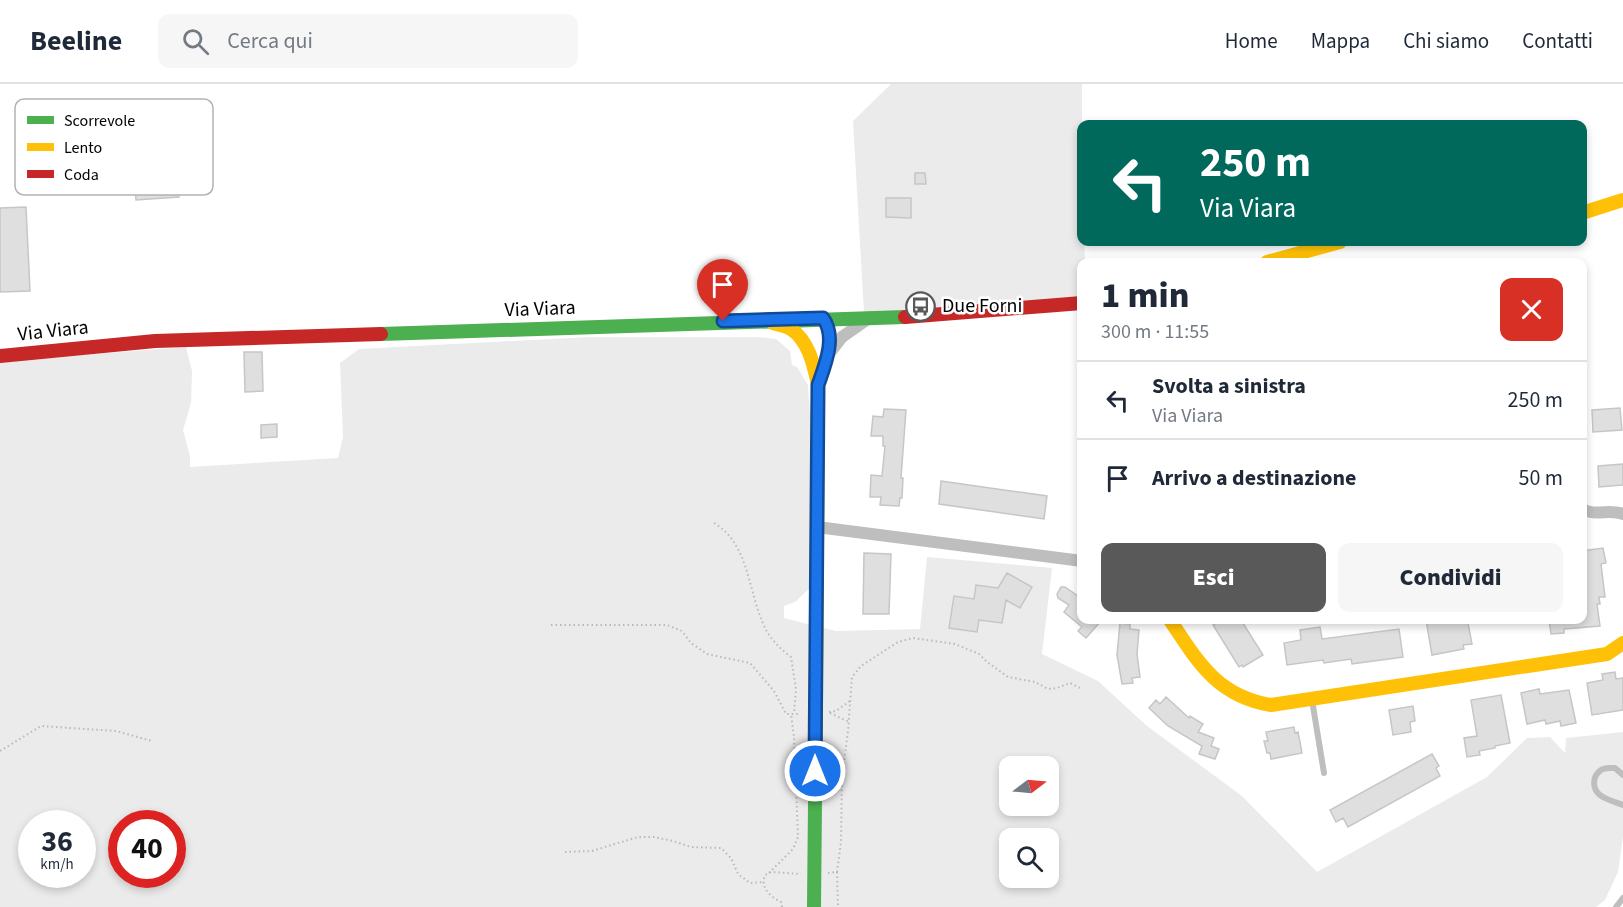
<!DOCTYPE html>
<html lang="it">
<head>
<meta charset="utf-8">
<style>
	:root { --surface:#fff; --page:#f6f6f7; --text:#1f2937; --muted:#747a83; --line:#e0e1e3; --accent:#595959 }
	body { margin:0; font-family:"Source Sans 3",sans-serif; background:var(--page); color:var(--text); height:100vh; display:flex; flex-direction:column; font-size:22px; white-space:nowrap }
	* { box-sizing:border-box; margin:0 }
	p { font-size:20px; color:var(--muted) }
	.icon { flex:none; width:33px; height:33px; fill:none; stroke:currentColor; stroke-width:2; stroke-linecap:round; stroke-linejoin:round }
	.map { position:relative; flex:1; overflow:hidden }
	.side { position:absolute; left:1077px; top:174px; width:510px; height:366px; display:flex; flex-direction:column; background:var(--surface); border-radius:12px; box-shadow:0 3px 9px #0003 }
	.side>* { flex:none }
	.hud { position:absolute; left:1077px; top:36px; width:510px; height:126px; border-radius:12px; box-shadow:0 3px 9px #0003; background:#00695c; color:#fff; overflow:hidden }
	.needle { width:39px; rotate:74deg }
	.buttons { position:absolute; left:999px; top:672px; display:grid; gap:12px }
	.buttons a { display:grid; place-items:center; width:60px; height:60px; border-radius:12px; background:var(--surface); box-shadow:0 3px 9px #0003; font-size:30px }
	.speed { position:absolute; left:18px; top:726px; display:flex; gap:12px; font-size:30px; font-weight:700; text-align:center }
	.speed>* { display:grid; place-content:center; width:78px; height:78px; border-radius:50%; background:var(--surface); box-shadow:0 3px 9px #0003; line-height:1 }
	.speed small { font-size:15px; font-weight:400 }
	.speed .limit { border:9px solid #d22; background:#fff; color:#111 }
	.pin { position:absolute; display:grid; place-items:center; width:51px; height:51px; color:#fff; margin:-62px -26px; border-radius:50% 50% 50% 0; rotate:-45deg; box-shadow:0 0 6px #0007 }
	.pin .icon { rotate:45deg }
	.me { position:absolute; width:66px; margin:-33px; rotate:0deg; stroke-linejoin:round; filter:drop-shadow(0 0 4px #0008) }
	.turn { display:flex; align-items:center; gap:21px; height:126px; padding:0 24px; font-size:27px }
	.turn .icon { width:78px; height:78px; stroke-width:2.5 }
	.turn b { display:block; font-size:42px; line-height:51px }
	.round { display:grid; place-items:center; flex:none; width:63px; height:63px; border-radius:12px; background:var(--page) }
	.head { display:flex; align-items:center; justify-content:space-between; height:102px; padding:0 24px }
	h1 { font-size:36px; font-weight:800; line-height:45px }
	.action { display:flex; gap:12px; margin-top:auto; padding:12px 24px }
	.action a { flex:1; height:69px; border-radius:12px; background:var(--accent); color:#fff; font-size:24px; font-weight:800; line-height:69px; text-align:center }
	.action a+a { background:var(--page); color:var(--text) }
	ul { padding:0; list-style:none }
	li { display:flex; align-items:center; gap:18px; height:78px; padding:0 24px; border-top:2px solid var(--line) }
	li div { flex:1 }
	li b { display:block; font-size:22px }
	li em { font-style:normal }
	header { display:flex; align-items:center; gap:36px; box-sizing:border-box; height:84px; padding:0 30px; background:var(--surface); border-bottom:2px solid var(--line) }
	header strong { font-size:28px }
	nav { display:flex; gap:33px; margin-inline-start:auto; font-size:21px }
	.search { width:420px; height:54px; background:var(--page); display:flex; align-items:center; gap:15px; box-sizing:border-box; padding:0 21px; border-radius:12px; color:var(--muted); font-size:22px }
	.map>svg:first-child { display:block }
</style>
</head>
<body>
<header>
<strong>Beeline</strong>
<div class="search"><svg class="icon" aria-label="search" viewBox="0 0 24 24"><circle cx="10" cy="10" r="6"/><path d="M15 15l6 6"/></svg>Cerca qui</div>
<nav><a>Home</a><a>Mappa</a><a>Chi siamo</a><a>Contatti</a></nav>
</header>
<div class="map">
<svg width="1623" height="823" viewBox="0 0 1623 823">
	<rect width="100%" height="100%" fill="#fff"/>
	<path fill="#ebebeb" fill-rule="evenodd" d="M891 0H1082V158H1084L1085 178H1082L1081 224 864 229 853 37Z
		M589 253H756L776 255 790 267 792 281 797 283 808 301 810 332V504L795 518 784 522V534L836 547 920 545 927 473 1052 484 1042 570 1098 597 1147 642 1242 712 1317 788 1487 693 1527 654 1550 653 1565 669 1566 654 1623 648V753L1618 788 1605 816 1596 823H0V277L186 263 192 287 191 319 183 346 190 372V383L338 374 343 353 340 279 359 265ZM1010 682H1048V722H1010ZM32 740H82V790H32ZM122 740H172V790H122ZM1010 754H1048V794H1010Z"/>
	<path fill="#dfdfdf" stroke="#c6c6c6" stroke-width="1.5" d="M177 87 179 113 136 116 134 91Z
		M915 89H925L926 100H915Z
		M886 114H911V134L886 133Z
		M26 123 30 207 0 208V124Z
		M244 268H262L263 307 245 308Z
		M1620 324 1622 346 1593 348 1592 326Z
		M884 325 906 326 901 394H903L902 414H900L899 422 880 421 881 413H870L871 391 882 392 885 362H883V352H871L873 332 883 333Z
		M277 340V353L261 354V341Z
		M1623 380V401L1599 403 1598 382Z
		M941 397 1047 412 1044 435 939 420Z
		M1603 464 1606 479 1601 480 1605 513H1599L1600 520H1597L1600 542 1564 545V549L1551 550 1549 536H1582V525L1585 524 1582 495H1585L1582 467Z
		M864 469 891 470 889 530H863Z
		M1007 489 1032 503 1020 524 1006 516 1002 539 979 536 977 548 949 544 954 512 974 515 976 501 998 504Z
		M1061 503H1065L1082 515V536L1100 538 1086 554 1078 547 1082 543 1064 528 1069 521 1058 514 1057 510Z
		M1212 536H1241L1263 571 1243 583 1242 581 1239 583 1213 541 1215 540Z
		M1426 536H1466V539H1468L1472 560 1463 561 1464 565 1432 571Z
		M1120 539 1130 540V545L1139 546 1137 570 1140 593 1132 594 1133 599 1122 600 1117 571Z
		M1320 543 1322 555 1399 545 1403 573 1352 580 1351 575 1324 579 1323 576 1287 581 1284 559 1301 556 1300 546Z
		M1615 588 1616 595 1623 594V626L1592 631 1587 599 1603 596 1602 590Z
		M1539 605 1540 610 1569 606 1576 639 1561 642 1560 637 1546 640 1545 636 1527 640 1521 609Z
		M1501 611 1510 659 1495 662V664L1479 667 1480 671 1467 673 1464 654 1477 652 1471 616Z
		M1166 613 1189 634 1190 632 1203 640 1198 648 1214 654 1211 662 1219 665 1215 675 1199 670 1202 662 1168 642 1149 624 1156 616 1160 620Z
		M1413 622 1415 637 1410 638 1411 648 1393 651 1389 626Z
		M1294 643 1295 649 1298 648 1302 669 1271 675 1270 669H1267L1264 657H1268L1266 648Z
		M1432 670 1439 682 1436 684 1440 692 1348 743 1343 734 1336 738 1330 726Z"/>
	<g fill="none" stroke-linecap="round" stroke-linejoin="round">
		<path stroke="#b9b9b9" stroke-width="2" stroke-dasharray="1.5 3" stroke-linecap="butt" d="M714 439C748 459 748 504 762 537 768 553 778 563 791 573L796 605 794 630
			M551 541H667L682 547 691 559 707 570 750 579 774 607 786 630H800
			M829 628 836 627 850 617
			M830 629 849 638
			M0 667 41 642 116 647 152 657
			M565 768 592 767 638 753H654L673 757 691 763 721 764 731 774 738 790 750 799 763 798
			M837 788 841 758 842 693 848 647 852 593 861 582 898 558 913 554 955 560 979 570 987 578 1008 593 1035 598 1048 605 1057 604 1070 599 1082 605
			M769 789 793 765 798 753 794 653 791 630
			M828 789 837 788 838 823
			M782 823 781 818C770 812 760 804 765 791L771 788 801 790"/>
		<path stroke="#bebebe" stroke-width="6" d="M1312 616 1324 689
			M1623 691 1615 684C1610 684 1605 683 1601 686 1592 692 1592 705 1600 711 1606 716 1616 718 1623 721
			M1616 823 1623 814"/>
		<path stroke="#bebebe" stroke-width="12" d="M828 271 842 253 869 234
			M818 301C825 281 837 253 823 234
			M1582 425C1596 433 1609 424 1623 430
			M817 443 1082 477"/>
		<path stroke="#4caf50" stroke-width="14" d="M381 250 905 233
			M814 823 816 616"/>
		<path stroke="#ffc107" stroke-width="14" d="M1582 129 1623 116
			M1267 178 1340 158
			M773 239C779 241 786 242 791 245 809 257 814 282 818 301L816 616
			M1170 536C1198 578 1217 612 1271 621L1607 570 1623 559"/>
		<path stroke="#c62828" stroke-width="14" d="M905 233 1082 219
			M0 272 155 257 381 250"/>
	</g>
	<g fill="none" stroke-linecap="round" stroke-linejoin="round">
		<defs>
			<path id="route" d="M723 237 823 234C837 253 825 281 818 301L815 687"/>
		</defs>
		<use href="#route" stroke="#114b97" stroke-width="15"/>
		<use href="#route" stroke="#1a73e8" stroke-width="10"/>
	</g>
	<defs>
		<symbol id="bus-ring" viewBox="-11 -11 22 22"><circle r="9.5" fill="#fff" stroke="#595959" stroke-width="1.5"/><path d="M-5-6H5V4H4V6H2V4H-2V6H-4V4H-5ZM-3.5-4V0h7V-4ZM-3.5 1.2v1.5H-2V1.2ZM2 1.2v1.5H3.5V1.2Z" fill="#595959"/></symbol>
	</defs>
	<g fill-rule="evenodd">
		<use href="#bus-ring" x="904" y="206" width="33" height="33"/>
	</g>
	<g text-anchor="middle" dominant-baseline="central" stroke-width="5" stroke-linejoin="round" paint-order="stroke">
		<g font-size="20" fill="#000" stroke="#fff" text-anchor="start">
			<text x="942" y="222">Due Forni</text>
		</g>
		<g font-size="20" fill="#000" stroke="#fff">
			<text transform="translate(540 225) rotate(-2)">Via Viara</text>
			<text transform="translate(53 247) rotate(-6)">Via Viara</text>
		</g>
	</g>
	<rect x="15" y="15" width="198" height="96" rx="9" fill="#fff" stroke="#b2b2b2" stroke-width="1.5"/>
	<rect x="27" y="32" width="27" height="8" fill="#4caf50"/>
	<rect x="27" y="59" width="27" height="8" fill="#ffc107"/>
	<rect x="27" y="86" width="27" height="8" fill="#c62828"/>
	<g font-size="16" fill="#000">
		<text x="64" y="42">Scorrevole</text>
		<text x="64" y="69">Lento</text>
		<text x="64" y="96">Coda</text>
	</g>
</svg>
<div class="buttons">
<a><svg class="needle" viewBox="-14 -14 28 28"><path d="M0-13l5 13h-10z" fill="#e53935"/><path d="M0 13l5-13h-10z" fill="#747a83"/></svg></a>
<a><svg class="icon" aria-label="search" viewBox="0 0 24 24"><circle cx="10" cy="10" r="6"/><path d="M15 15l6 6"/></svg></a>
</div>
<div class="speed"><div>36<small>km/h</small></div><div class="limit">40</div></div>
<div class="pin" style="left:723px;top:237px;background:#d93025"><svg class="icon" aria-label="arrive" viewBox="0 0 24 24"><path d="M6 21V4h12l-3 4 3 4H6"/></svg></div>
<svg class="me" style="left:815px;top:687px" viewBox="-20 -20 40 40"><circle r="17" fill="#1a73e8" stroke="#fff" stroke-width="3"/><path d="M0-11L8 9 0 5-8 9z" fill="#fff"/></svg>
<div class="hud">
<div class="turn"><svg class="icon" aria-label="left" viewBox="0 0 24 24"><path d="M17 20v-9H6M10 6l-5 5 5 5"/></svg><div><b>250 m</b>Via Viara</div></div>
</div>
<section class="side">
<div class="head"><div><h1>1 min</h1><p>300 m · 11:55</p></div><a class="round" style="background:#d93025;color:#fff"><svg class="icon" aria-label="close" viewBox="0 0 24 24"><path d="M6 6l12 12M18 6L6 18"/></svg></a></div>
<ul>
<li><svg class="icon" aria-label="left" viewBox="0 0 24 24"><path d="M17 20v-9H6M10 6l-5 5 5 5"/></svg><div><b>Svolta a sinistra</b><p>Via Viara</p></div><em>250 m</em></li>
<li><svg class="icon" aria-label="arrive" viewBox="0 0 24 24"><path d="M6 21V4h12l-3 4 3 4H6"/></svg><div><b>Arrivo a destinazione</b></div><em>50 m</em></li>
</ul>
<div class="action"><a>Esci</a><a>Condividi</a></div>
</section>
</div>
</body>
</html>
